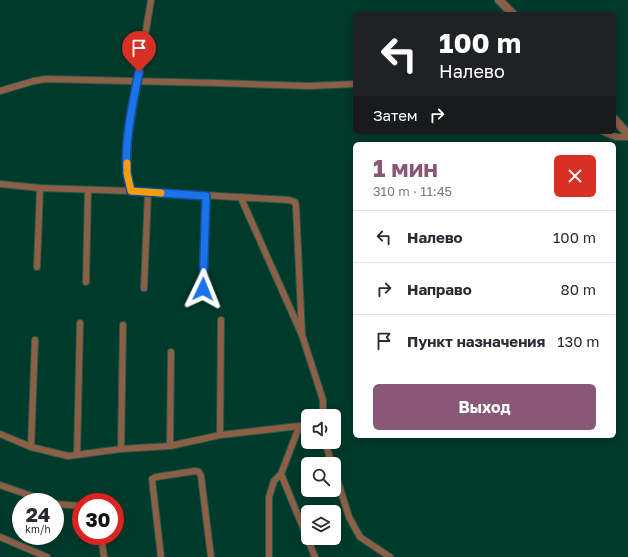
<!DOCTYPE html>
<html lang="ru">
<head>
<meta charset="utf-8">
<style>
	:root { --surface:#fff; --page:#f2f2f3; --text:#2b2b33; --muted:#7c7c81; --line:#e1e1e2; --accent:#885876 }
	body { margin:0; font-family:"Golos Text",sans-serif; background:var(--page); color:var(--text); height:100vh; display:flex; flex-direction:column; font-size:15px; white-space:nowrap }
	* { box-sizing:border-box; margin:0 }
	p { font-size:13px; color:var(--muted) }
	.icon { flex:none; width:22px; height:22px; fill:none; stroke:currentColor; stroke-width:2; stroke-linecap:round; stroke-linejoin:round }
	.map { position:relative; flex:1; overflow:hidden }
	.details { position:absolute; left:353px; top:142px; width:263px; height:296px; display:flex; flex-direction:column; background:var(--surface); border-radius:6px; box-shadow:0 2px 10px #0003 }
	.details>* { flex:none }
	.guide { position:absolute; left:353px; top:12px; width:263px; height:122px; border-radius:6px; box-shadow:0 2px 10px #0003; background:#202124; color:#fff; overflow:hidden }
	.tools { position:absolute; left:301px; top:409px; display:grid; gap:8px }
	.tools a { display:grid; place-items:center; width:40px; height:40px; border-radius:6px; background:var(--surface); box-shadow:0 2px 10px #0003; font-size:20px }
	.speed { position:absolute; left:12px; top:493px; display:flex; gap:8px; font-size:20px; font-weight:700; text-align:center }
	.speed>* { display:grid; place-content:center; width:52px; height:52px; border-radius:50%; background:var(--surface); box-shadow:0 2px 10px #0003; line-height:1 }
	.speed small { font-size:10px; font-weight:400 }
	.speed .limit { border:6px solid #d22; background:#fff; color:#111 }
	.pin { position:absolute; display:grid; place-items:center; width:34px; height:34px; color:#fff; margin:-41px -17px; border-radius:50% 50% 50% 0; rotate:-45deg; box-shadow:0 0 4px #0007 }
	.pin .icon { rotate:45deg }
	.me { position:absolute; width:44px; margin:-22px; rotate:2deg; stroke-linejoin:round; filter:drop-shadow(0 0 3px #0008) }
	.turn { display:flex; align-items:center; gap:14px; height:84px; padding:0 20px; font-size:18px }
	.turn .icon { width:52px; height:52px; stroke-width:2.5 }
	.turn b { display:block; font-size:28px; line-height:34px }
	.then { display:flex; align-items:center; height:38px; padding:0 20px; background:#0003; gap:8px; font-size:15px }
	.round { display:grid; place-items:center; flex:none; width:42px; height:42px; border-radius:6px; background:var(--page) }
	.overview { display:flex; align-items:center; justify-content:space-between; height:68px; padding:0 20px }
	h1 { font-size:24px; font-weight:700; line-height:30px; color:var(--accent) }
	.button { display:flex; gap:8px; margin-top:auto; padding:8px 20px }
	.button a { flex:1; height:46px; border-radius:6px; background:var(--accent); color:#fff; font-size:16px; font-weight:700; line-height:46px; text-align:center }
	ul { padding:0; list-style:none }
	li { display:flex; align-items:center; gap:12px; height:52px; padding:0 20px; border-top:1px solid var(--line) }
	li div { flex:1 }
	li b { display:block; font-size:15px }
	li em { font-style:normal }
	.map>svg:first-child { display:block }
</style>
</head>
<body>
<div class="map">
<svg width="628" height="557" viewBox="0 0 628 557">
	<rect width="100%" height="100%" fill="#003a2a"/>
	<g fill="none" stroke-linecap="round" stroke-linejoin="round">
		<defs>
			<path id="minor" d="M0 91 34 81 46 79 216 83 309 86 355 84
				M604 132 616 137H628
				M0 184 40 188 131 191 289 200 295 202 296 206 302 335
				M131 191 127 173 128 140 151 0
				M241 198 302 335 323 400V410L321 416
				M37 267 40 188
				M86 282 88 190
				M144 288 148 192
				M203 289 206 195
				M0 434 31 447 68 456 121 449 170 446 220 435 308 425
				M220 435 221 320
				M325 442 332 464
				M170 446 171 352
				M31 447 35 340
				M121 449 123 325
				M77 455 80 323
				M334 469 349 517 360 537 390 557
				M281 474 315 557
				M0 485 49 502
				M55 504 81 506
				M101 536 104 557
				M0 537 47 557
				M161 557 152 479 156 477 195 471 199 472 201 476 211 557
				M269 557V497L274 481 281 474 299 427"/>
			<path id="tertiary" d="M499 0 513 14
				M614 119 628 134"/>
		</defs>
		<use href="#minor" stroke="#235949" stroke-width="8"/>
		<use href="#tertiary" stroke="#235949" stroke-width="10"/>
		<use href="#minor" stroke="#8e5f47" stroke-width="6"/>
		<use href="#tertiary" stroke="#8e5f47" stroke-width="8"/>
	</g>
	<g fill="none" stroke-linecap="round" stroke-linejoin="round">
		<defs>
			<path id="route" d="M139 72C133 102 124 142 127 173 128 179 130 185 131 191L206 196 203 289"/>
		</defs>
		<use href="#route" stroke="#114b97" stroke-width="10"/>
		<use href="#route" stroke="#1a73e8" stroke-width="7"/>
		<path stroke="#f59e0b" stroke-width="7" d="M127 163V173L131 191 161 193"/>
	</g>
</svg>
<div class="tools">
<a><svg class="icon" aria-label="sound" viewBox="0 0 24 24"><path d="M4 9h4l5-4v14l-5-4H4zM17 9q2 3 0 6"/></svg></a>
<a><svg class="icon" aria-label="search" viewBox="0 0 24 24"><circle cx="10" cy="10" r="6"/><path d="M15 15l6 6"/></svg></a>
<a><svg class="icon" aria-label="layers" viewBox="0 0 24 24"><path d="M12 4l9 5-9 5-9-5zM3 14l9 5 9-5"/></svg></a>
</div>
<div class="speed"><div>24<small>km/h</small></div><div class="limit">30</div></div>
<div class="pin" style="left:139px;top:72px;background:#d93025"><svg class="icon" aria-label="arrive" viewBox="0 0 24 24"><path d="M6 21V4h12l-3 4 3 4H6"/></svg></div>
<svg class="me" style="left:203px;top:289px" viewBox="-20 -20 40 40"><path d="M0-17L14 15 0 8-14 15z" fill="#1a73e8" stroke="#fff" stroke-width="4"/></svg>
<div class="guide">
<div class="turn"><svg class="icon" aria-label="left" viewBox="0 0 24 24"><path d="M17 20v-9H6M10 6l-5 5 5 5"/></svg><div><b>100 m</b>Налево</div></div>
<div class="then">Затем<svg class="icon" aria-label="right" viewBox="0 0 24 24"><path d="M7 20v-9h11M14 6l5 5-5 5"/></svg></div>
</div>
<section class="details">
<div class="overview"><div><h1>1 мин</h1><p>310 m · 11:45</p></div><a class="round" style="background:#d93025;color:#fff"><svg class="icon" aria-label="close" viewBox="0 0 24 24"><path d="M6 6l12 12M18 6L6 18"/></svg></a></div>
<ul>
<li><svg class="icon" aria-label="left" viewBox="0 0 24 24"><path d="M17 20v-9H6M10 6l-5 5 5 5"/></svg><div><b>Налево</b></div><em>100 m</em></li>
<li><svg class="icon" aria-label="right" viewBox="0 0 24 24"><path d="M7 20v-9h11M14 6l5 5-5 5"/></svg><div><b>Направо</b></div><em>80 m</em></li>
<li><svg class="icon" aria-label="arrive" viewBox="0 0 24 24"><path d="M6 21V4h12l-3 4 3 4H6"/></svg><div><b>Пункт назначения</b></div><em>130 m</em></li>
</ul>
<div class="button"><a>Выход</a></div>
</section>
</div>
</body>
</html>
